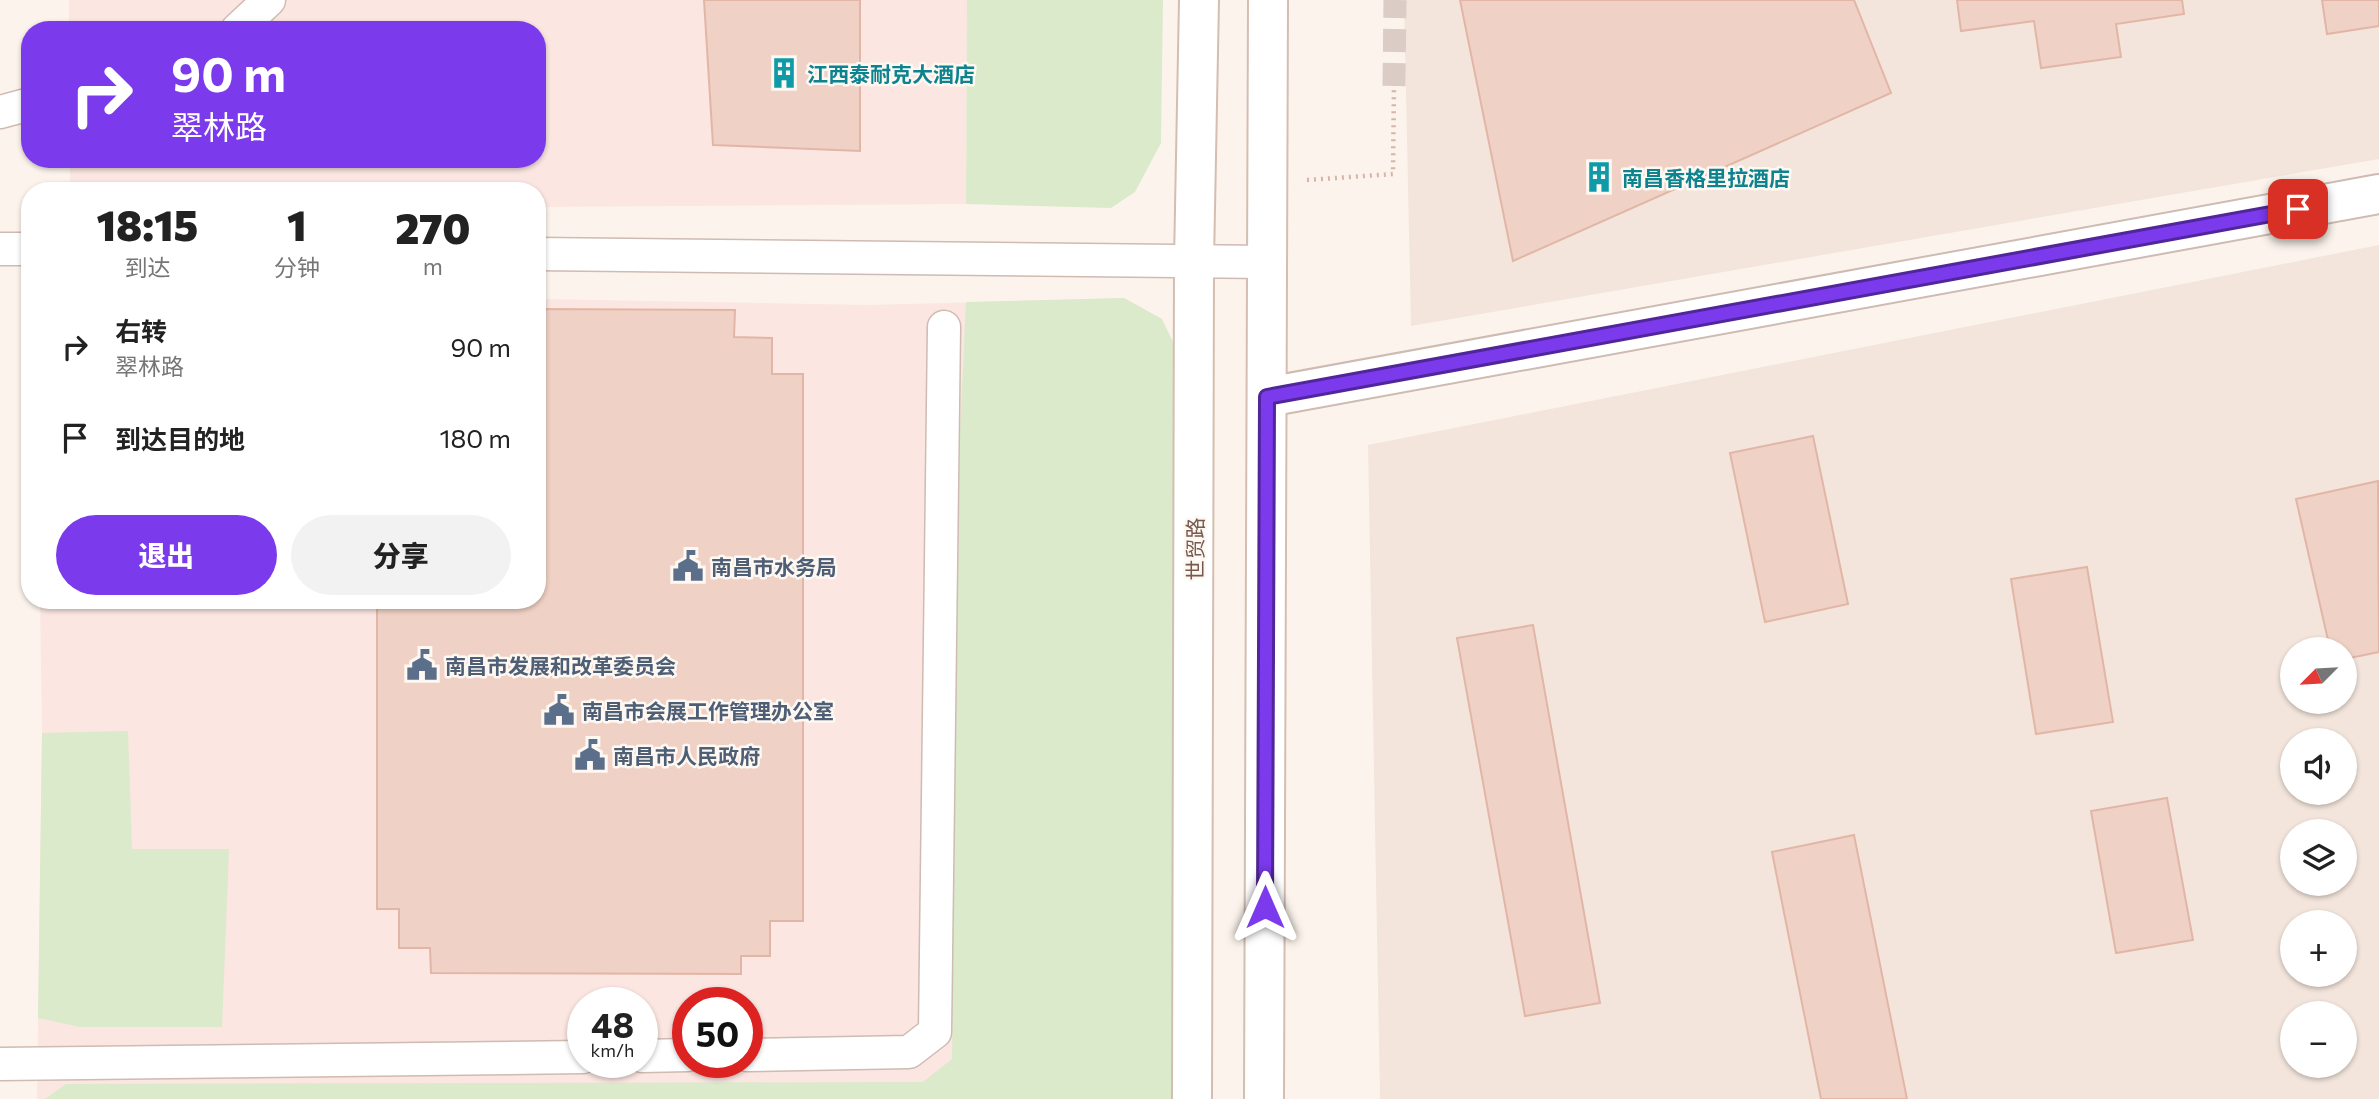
<!DOCTYPE html>
<html lang="zh">
<head>
<meta charset="utf-8">
<style>
	:root { --surface:#fff; --page:#f2f2f2; --text:#222; --muted:#767676; --accent:#7c3aed }
	body { margin:0; font-family:Commissioner,"Noto Sans SC",sans-serif; background:var(--page); color:var(--text); height:100vh; display:flex; flex-direction:column; font-size:26px; white-space:nowrap }
	* { box-sizing:border-box; margin:0 }
	p { font-size:23px; color:var(--muted) }
	.icon { flex:none; width:38px; height:38px; fill:none; stroke:currentColor; stroke-width:2; stroke-linecap:round; stroke-linejoin:round }
	.map { position:relative; flex:1; overflow:hidden }
	.drawer { position:absolute; left:21px; top:182px; width:525px; height:427px; display:flex; flex-direction:column; background:var(--surface); border-radius:28px; box-shadow:0 2px 5px #0004 }
	.drawer>* { flex:none }
	.guide { position:absolute; left:21px; top:21px; width:525px; height:147px; border-radius:28px; box-shadow:0 2px 5px #0004; background:#7c3aed; color:#fff; overflow:hidden }
	.needle { width:46px; rotate:246deg }
	.tools { position:absolute; left:2280px; top:637px; display:grid; gap:14px }
	.tools a { display:grid; place-items:center; width:77px; height:77px; border-radius:50%; background:var(--surface); box-shadow:0 2px 5px #0004; font-size:35px }
	.speed { position:absolute; left:567px; top:987px; display:flex; gap:14px; font-size:35px; font-weight:700; text-align:center }
	.speed>* { display:grid; place-content:center; width:91px; height:91px; border-radius:50%; background:var(--surface); box-shadow:0 2px 5px #0004; line-height:1 }
	.speed small { font-size:18px; font-weight:400 }
	.speed .limit { border:10px solid #d22; background:#fff; color:#111 }
	.pin { position:absolute; display:grid; place-items:center; width:60px; height:60px; color:#fff; margin:-30px; border-radius:14px; box-shadow:0 4px 10px #0006 }
	.me { position:absolute; width:77px; margin:-38px; rotate:0deg; stroke-linejoin:round; filter:drop-shadow(0 0 5px #0008) }
	.turn { display:flex; align-items:center; gap:24px; height:147px; padding:0 35px; font-size:32px }
	.turn .icon { width:91px; height:91px; stroke-width:2.5 }
	.turn b { display:block; font-size:49px; line-height:60px }
	.eta { display:flex; justify-content:space-evenly; align-items:center; height:119px; text-align:center }
	.eta b { font-size:42px; font-weight:800; line-height:49px }
	.action { display:flex; gap:14px; margin-top:auto; padding:14px 35px }
	.action a { flex:1; height:80px; border-radius:42px; background:var(--accent); color:#fff; font-size:28px; font-weight:800; line-height:80px; text-align:center }
	.action a+a { background:var(--page); color:var(--text) }
	ul { padding:0; list-style:none }
	li { display:flex; align-items:center; gap:21px; height:91px; padding:0 35px }
	li div { flex:1 }
	li b { display:block; font-size:26px }
	li em { font-style:normal }
	.map>svg:first-child { display:block }
</style>
</head>
<body>
<div class="map">
<svg width="2379" height="1099" viewBox="0 0 2379 1099">
	<rect width="100%" height="100%" fill="#fcf4ec"/>
	<path fill="#f3e5db" fill-rule="evenodd" d="M1404 0H2379V159L1411 326Z
		M2379 245V1099H1380L1368 445ZM2292 649H2345V702H2292ZM2292 740H2345V793H2292ZM2292 831H2345V884H2292ZM2292 922H2345V975H2292ZM2292 1013H2345V1066H2292Z"/>
	<path fill="#fbe6e1" fill-rule="evenodd" d="M69 0H967L966 204 537 207V191H70V159H537V30H69Z
		M1124 298 1162 319 1177 1099H37L42 733 40 600H537V299L869 305ZM583 1003H642V1062H583ZM688 1003H747V1062H688Z"/>
	<path fill="#daeaca" d="M967 0H1163L1161 143 1135 192 1111 208 966 204Z
		M1124 298 1162 319 1175 346 1177 1099H45L66 1084 923 1082 952 1059 960 432 966 302Z
		M128 731 132 849H229L222 1027H80L38 1018 42 733Z"/>
	<path fill="#f0d1c5" stroke="#e2b6a6" stroke-width="2" d="M704 0H860V151L713 145Z
		M1460 0H1854L1891 93 1513 261Z
		M1957 0H2182L2184 14 2116 24 2121 57 2041 68 2034 21 1961 31Z
		M2322 0H2379V26L2327 34Z
		M537 309 735 310 734 337 772 338V374H803V921H770V956H741V974L431 973 430 948H399V909H377V600H537Z
		M1813 436 1848 604 1765 622 1730 453Z
		M2378 481 2379 652 2345 659V649H2330L2296 499Z
		M2087 567 2113 722 2036 734 2011 579Z
		M1533 625 1600 1003 1525 1016 1457 638Z
		M2167 798 2193 940 2116 953 2091 811Z
		M1854 835 1907 1099H1821L1772 852Z"/>
	<g fill="none" stroke-linecap="round" stroke-linejoin="round">
		<path stroke="#dbcdc5" stroke-width="23" stroke-dasharray="23 11" stroke-linecap="butt" d="M1394 86 1395 0"/>
		<defs>
			<path id="minor" d="M237 30 269 0
				M0 112 30 104
				M0 249H30
				M537 254 1267 262
				M747 1055 909 1052 935 1032 944 327
				M642 1056 688 1055
				M0 1064 583 1057"/>
			<path id="tertiary" d="M1267 397 2379 194"/>
			<path id="secondary" d="M1192 1099 1194 261 1199 0
				M1264 1099 1268 0"/>
		</defs>
		<use href="#minor" stroke="#cebbb1" stroke-width="35"/>
		<use href="#tertiary" stroke="#cebbb1" stroke-width="42"/>
		<use href="#secondary" stroke="#d4bdb1" stroke-width="42"/>
		<path stroke="#d6b4a7" stroke-width="4.5" stroke-dasharray="2 5" stroke-linecap="butt" d="M1307 180 1393 174 1394 86"/>
		<use href="#minor" stroke="#fff" stroke-width="32"/>
		<use href="#tertiary" stroke="#fff" stroke-width="38"/>
		<use href="#secondary" stroke="#fff" stroke-width="38"/>
	</g>
	<g fill="none" stroke-linecap="round" stroke-linejoin="round">
		<defs>
			<path id="route" d="M1265 907 1267 397 2298 209"/>
		</defs>
		<use href="#route" stroke="#51269a" stroke-width="18"/>
		<use href="#route" stroke="#7c3aed" stroke-width="12"/>
	</g>
	<defs>
		<symbol id="building-bare" viewBox="-9 -9 18 18"><path d="M-4-6H4V6H1V3H-1V6H-4ZM-2.5-4.3h1.7v1.8h-1.7ZM.8-4.3h1.7v1.8H.8ZM-2.5-1h1.7V.8h-1.7ZM.8-1h1.7V.8H.8Z" fill="#0f9aa8" stroke="#fef8f3" stroke-width="2.5" paint-order="stroke"/></symbol>
		<symbol id="civic-bare" viewBox="-9 -9 18 18"><path d="M-.6-6.5H3V-4.5H.6V-3L4-1V1h2V6H-6V1h2V-1L-.6-3ZM-1.2 2.5V6h2.4V2.5Z" fill="#5c6f8a" stroke="#fef8f3" stroke-width="2.5" paint-order="stroke"/></symbol>
	</defs>
	<g fill-rule="evenodd">
		<use href="#building-bare" x="762" y="51" width="44" height="44"/>
		<use href="#building-bare" x="1577" y="155" width="44" height="44"/>
		<use href="#civic-bare" x="666" y="544" width="44" height="44"/>
		<use href="#civic-bare" x="400" y="643" width="44" height="44"/>
		<use href="#civic-bare" x="537" y="688" width="44" height="44"/>
		<use href="#civic-bare" x="568" y="733" width="44" height="44"/>
	</g>
	<g text-anchor="middle" dominant-baseline="central" stroke-width="5" stroke-linejoin="round" paint-order="stroke">
		<g font-size="21" font-weight="bold" fill="#0d838f" stroke="#fef8f3" text-anchor="start">
			<text x="807" y="73">江西泰耐克大酒店</text>
			<text x="1622" y="177">南昌香格里拉酒店</text>
		</g>
		<g font-size="21" fill="#77594f" stroke="#fef8f3">
			<text transform="translate(1194 549) rotate(-90)">世贸路</text>
		</g>
		<g font-size="21" font-weight="bold" fill="#4e5e75" stroke="#fef8f3" text-anchor="start">
			<text x="711" y="566">南昌市水务局</text>
			<text x="445" y="665">南昌市发展和改革委员会</text>
			<text x="582" y="710">南昌市会展工作管理办公室</text>
			<text x="613" y="755">南昌市人民政府</text>
		</g>
	</g>
</svg>
<div class="tools">
<a><svg class="needle" viewBox="-14 -14 28 28"><path d="M0-13l5 13h-10z" fill="#e53935"/><path d="M0 13l5-13h-10z" fill="#767676"/></svg></a>
<a><svg class="icon" aria-label="sound" viewBox="0 0 24 24"><path d="M4 9h4l5-4v14l-5-4H4zM17 9q2 3 0 6"/></svg></a>
<a><svg class="icon" aria-label="layers" viewBox="0 0 24 24"><path d="M12 4l9 5-9 5-9-5zM3 14l9 5 9-5"/></svg></a>
<a>+</a>
<a>−</a>
</div>
<div class="speed"><div>48<small>km/h</small></div><div class="limit">50</div></div>
<div class="pin" style="left:2298px;top:209px;background:#d93025"><svg class="icon" aria-label="arrive" viewBox="0 0 24 24"><path d="M6 21V4h12l-3 4 3 4H6"/></svg></div>
<svg class="me" style="left:1265px;top:907px" viewBox="-20 -20 40 40"><path d="M0-17L14 15 0 8-14 15z" fill="#7c3aed" stroke="#fff" stroke-width="4"/></svg>
<div class="guide">
<div class="turn"><svg class="icon" aria-label="right" viewBox="0 0 24 24"><path d="M7 20v-9h11M14 6l5 5-5 5"/></svg><div><b>90 m</b>翠林路</div></div>
</div>
<section class="drawer">
<div class="eta">
<div><b>18:15</b><p>到达</p></div>
<div><b>1</b><p>分钟</p></div>
<div><b>270</b><p>m</p></div>
</div>
<ul>
<li><svg class="icon" aria-label="right" viewBox="0 0 24 24"><path d="M7 20v-9h11M14 6l5 5-5 5"/></svg><div><b>右转</b><p>翠林路</p></div><em>90 m</em></li>
<li><svg class="icon" aria-label="arrive" viewBox="0 0 24 24"><path d="M6 21V4h12l-3 4 3 4H6"/></svg><div><b>到达目的地</b></div><em>180 m</em></li>
</ul>
<div class="action"><a>退出</a><a>分享</a></div>
</section>
</div>
</body>
</html>
